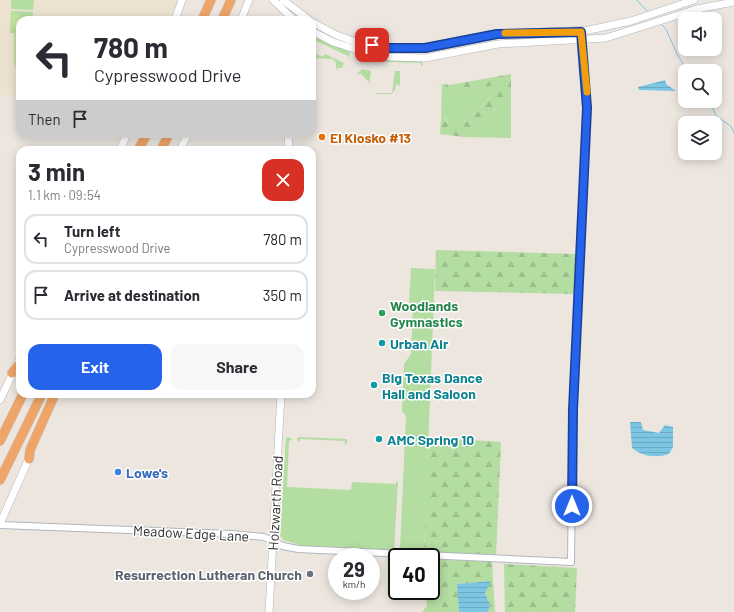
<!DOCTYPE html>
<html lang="en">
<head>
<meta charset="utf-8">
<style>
	:root { --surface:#fff; --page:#f7f7f7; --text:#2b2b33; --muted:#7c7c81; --line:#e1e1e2; --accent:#2563eb }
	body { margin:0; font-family:Barlow,sans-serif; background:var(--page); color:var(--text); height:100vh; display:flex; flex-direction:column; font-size:15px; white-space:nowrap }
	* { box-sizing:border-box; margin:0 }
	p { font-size:13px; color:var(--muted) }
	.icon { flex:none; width:22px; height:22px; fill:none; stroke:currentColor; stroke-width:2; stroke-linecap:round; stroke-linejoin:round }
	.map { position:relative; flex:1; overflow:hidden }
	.drawer { position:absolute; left:16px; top:146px; width:300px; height:252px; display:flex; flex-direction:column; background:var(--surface); border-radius:12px; box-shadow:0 2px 10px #0003 }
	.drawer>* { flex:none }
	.banner { position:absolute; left:16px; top:16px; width:300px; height:122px; border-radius:12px; box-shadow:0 2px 10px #0003; background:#fff; color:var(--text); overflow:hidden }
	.buttons { position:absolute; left:678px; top:12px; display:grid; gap:8px }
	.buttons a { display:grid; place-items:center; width:44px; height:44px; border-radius:8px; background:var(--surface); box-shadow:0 2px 10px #0003; font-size:20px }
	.speed { position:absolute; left:328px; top:548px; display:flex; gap:8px; font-size:20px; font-weight:700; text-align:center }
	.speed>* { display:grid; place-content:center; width:52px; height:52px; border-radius:50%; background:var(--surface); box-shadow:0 2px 10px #0003; line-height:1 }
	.speed small { font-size:10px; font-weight:400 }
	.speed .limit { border:2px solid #111; border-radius:6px; background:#fff; color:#111 }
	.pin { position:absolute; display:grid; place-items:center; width:34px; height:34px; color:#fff; margin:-17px; border-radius:8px; box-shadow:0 2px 6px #0006 }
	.me { position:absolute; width:44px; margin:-22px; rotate:0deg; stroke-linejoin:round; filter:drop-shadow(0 0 3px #0008) }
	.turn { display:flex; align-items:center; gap:14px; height:84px; padding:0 12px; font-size:18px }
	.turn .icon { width:52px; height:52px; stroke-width:2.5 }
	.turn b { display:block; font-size:28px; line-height:34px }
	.then { display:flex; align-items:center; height:38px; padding:0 12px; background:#0003; gap:8px; font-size:15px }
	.round { display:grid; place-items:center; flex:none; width:42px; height:42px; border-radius:12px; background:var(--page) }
	.head { display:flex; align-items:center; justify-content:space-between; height:68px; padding:0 12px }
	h1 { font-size:24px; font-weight:700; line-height:30px }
	.button { display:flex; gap:8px; margin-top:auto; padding:8px 12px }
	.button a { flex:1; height:46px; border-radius:12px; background:var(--accent); color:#fff; font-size:16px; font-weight:700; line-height:46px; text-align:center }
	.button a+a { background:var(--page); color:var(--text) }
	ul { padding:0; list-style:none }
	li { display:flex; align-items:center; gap:12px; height:50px; margin:0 8px 6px; padding:0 4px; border:2px solid var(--line); border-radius:12px }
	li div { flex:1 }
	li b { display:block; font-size:15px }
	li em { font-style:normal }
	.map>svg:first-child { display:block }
</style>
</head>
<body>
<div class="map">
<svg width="734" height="612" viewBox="0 0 734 612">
	<defs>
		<pattern id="forest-firs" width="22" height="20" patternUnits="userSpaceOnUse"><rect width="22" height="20" fill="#b4dda1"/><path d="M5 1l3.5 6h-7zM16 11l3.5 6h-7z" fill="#9bbe8b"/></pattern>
		<pattern id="water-rules" width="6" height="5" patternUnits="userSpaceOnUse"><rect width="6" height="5" fill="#7cc5e3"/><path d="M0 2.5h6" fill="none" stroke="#6ba9c3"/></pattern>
	</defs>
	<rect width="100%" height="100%" fill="#ece6df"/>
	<path fill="#ebe3d0" d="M0 0H178L171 20H20V96L0 95Z"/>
	<path fill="#b4dda1" d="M11 0H34L33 10 11 9Z
		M11 11 33 12V20H20V33H10Z
		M312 34 348 50 350 53 348 60V56L312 39Z
		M314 53 323 57 325 54 344 63 342 68H338L336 70V63L333 59 312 58Z
		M365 55 422 61 423 65 421 66V63L363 61 361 65 362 57Z
		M362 69 371 71 369 87V82L360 73 359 75 357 74Z
		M395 71H400V86L396 84 395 90 391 94H376L377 93H392Z
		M446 84 445 91 458 92 495 84V91C483 104 468 125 450 126L445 117 441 120 442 86 439 85Z
		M511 96V138L464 137Z
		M411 268 435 269 424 553 402 552 400 549 406 416 402 411 404 364 411 354 413 310 409 301Z
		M286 437 291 438 292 440 289 441 287 487 351 490 352 482 396 484V481L398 482 394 550 306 547 283 540V538L280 537Z
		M298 437 347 439V443L345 445V441L300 439V442L297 440Z"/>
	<path fill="url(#forest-firs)" d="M511 74V96L464 137 440 134 441 120 444 117 450 126C468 125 484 104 495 91V85L458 92 444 91 446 84 450 85Z
		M436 250 577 254 576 294 435 291Z
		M428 437 501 442 496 556 424 553Z
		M431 559 492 562 495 612H488L490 605 485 593 490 581 457 584 459 612H422L427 606 425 591H431Z
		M504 564 577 568 575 612H505Z"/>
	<path fill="#c4e39e" d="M12 14 19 15V29H11Z
		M14 33H20V80L14 63Z"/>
	<path fill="url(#water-rules)" d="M665 80 666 84 676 91 639 90 638 87Z
		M630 422H641L643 430 659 433 665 425 673 427V447L669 454C656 458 643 457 632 448Z
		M491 581 485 593 490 605 488 612H459L457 584Z"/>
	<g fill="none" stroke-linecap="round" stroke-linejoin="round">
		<path stroke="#7cc5e3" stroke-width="1" d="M637 0 648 12
			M661 24 666 29 678 56 688 71
			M710 101 716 116 731 126 734 133"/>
		<defs>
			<path id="tertiary" d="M0 525 232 534 264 537 283 546 298 549 571 562 573 410 587 107 581 32"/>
			<path id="secondary" d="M273 0 294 20
				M283 0 309 20
				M175 20 182 0
				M241 20 249 0
				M312 22 336 35 359 43 388 48H425L497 34 589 30 631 21 694 0
				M312 31 333 42 371 54 390 57 425 58 498 44 606 38 697 9 734 2
				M288 134 289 150
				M120 150 127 134
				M180 150 188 134
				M0 400 20 358
				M0 524 30 456
				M269 612 281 394"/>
			<path id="motorway" d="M202 20 211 0
				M222 20 231 0
				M138 150 147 134
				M161 150 169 134
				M12 373 20 363
				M0 441 23 394
				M29 459 30 450 55 394
				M0 480 42 394"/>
		</defs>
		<use href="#tertiary" stroke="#b2b5bd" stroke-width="8"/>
		<use href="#secondary" stroke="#b2b5bd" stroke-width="8"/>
		<use href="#motorway" stroke="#c4c4c4" stroke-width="10"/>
		<use href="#tertiary" stroke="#fff" stroke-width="6"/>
		<use href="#secondary" stroke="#fff" stroke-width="7"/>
		<use href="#motorway" stroke="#efa567" stroke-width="9"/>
	</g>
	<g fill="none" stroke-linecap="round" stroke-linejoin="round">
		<defs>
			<path id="route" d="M372 45 388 48H425L497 34 581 32 587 108 573 410 572 506"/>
		</defs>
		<use href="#route" stroke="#184099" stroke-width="10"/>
		<use href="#route" stroke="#2563eb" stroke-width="7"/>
		<path stroke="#f59e0b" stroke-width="7" d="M505 33 581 32 587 92"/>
	</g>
	<circle fill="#e8710a" stroke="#fff" stroke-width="1.5" cx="322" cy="137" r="4"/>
	<circle fill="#2e9e5b" stroke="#fff" stroke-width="1.5" cx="382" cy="313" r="4"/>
	<g fill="#0f9aa8" stroke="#fff" stroke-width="1.5">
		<circle cx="382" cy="343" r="4"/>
		<circle cx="374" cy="385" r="4"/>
		<circle cx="379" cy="439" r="4"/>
	</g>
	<circle fill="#3f7fe0" stroke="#fff" stroke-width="1.5" cx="118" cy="472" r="4"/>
	<circle fill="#6b7280" stroke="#fff" stroke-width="1.5" cx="310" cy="574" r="4"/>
	<g text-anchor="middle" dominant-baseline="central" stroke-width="3" stroke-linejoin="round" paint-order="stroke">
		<g font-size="14" font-weight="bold" fill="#c56008" stroke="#fff" text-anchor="start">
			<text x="330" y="137">El Kiosko #13</text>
		</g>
		<g font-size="14" font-weight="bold" fill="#27864d" stroke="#fff" text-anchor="start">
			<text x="390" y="305">Woodlands<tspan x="390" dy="16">Gymnastics</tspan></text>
		</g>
		<g font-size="14" font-weight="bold" fill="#0d838f" stroke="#fff" text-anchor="start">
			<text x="390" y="343">Urban Air</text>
			<text x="382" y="377">Big Texas Dance<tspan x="382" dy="16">Hall and Saloon</tspan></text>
			<text x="387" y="439">AMC Spring 10</text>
		</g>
		<g font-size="14" font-weight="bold" fill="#366cbe" stroke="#fff" text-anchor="start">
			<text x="126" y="472">Lowe's</text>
		</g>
		<g font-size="14" fill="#2b2b2b" stroke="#fff">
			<text transform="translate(275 503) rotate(-87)">Holzwarth Road</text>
			<text transform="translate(191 533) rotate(3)">Meadow Edge Lane</text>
		</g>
		<g font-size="14" font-weight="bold" fill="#5b616d" stroke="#fff" text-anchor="end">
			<text x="302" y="574">Resurrection Lutheran Church</text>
		</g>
	</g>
</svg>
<div class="buttons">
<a><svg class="icon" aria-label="sound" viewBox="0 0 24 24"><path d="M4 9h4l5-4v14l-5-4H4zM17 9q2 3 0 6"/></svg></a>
<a><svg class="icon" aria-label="search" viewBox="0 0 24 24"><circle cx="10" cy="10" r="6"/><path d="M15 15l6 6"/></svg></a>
<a><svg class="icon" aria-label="layers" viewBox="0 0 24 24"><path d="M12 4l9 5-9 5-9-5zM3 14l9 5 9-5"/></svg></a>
</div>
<div class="speed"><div>29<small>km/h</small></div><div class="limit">40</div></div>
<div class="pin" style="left:372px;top:45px;background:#d93025"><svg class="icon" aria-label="arrive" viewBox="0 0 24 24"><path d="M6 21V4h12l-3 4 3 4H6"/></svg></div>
<svg class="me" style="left:572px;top:506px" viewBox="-20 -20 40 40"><circle r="17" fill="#2563eb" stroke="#fff" stroke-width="3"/><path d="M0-11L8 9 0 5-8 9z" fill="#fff"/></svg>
<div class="banner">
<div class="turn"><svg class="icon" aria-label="left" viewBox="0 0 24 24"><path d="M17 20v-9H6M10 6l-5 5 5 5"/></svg><div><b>780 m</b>Cypresswood Drive</div></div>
<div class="then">Then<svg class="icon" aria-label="arrive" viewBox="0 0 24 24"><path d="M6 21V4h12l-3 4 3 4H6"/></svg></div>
</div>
<section class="drawer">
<div class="head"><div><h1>3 min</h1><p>1.1 km · 09:54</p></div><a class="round" style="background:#d93025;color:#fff"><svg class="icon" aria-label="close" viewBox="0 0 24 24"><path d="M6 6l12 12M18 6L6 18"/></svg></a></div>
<ul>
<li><svg class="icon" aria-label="left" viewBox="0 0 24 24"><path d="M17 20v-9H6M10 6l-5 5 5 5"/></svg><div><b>Turn left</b><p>Cypresswood Drive</p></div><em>780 m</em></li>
<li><svg class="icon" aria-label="arrive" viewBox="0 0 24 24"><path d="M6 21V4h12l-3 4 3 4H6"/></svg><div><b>Arrive at destination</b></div><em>350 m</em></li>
</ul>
<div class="button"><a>Exit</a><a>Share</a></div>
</section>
</div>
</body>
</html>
